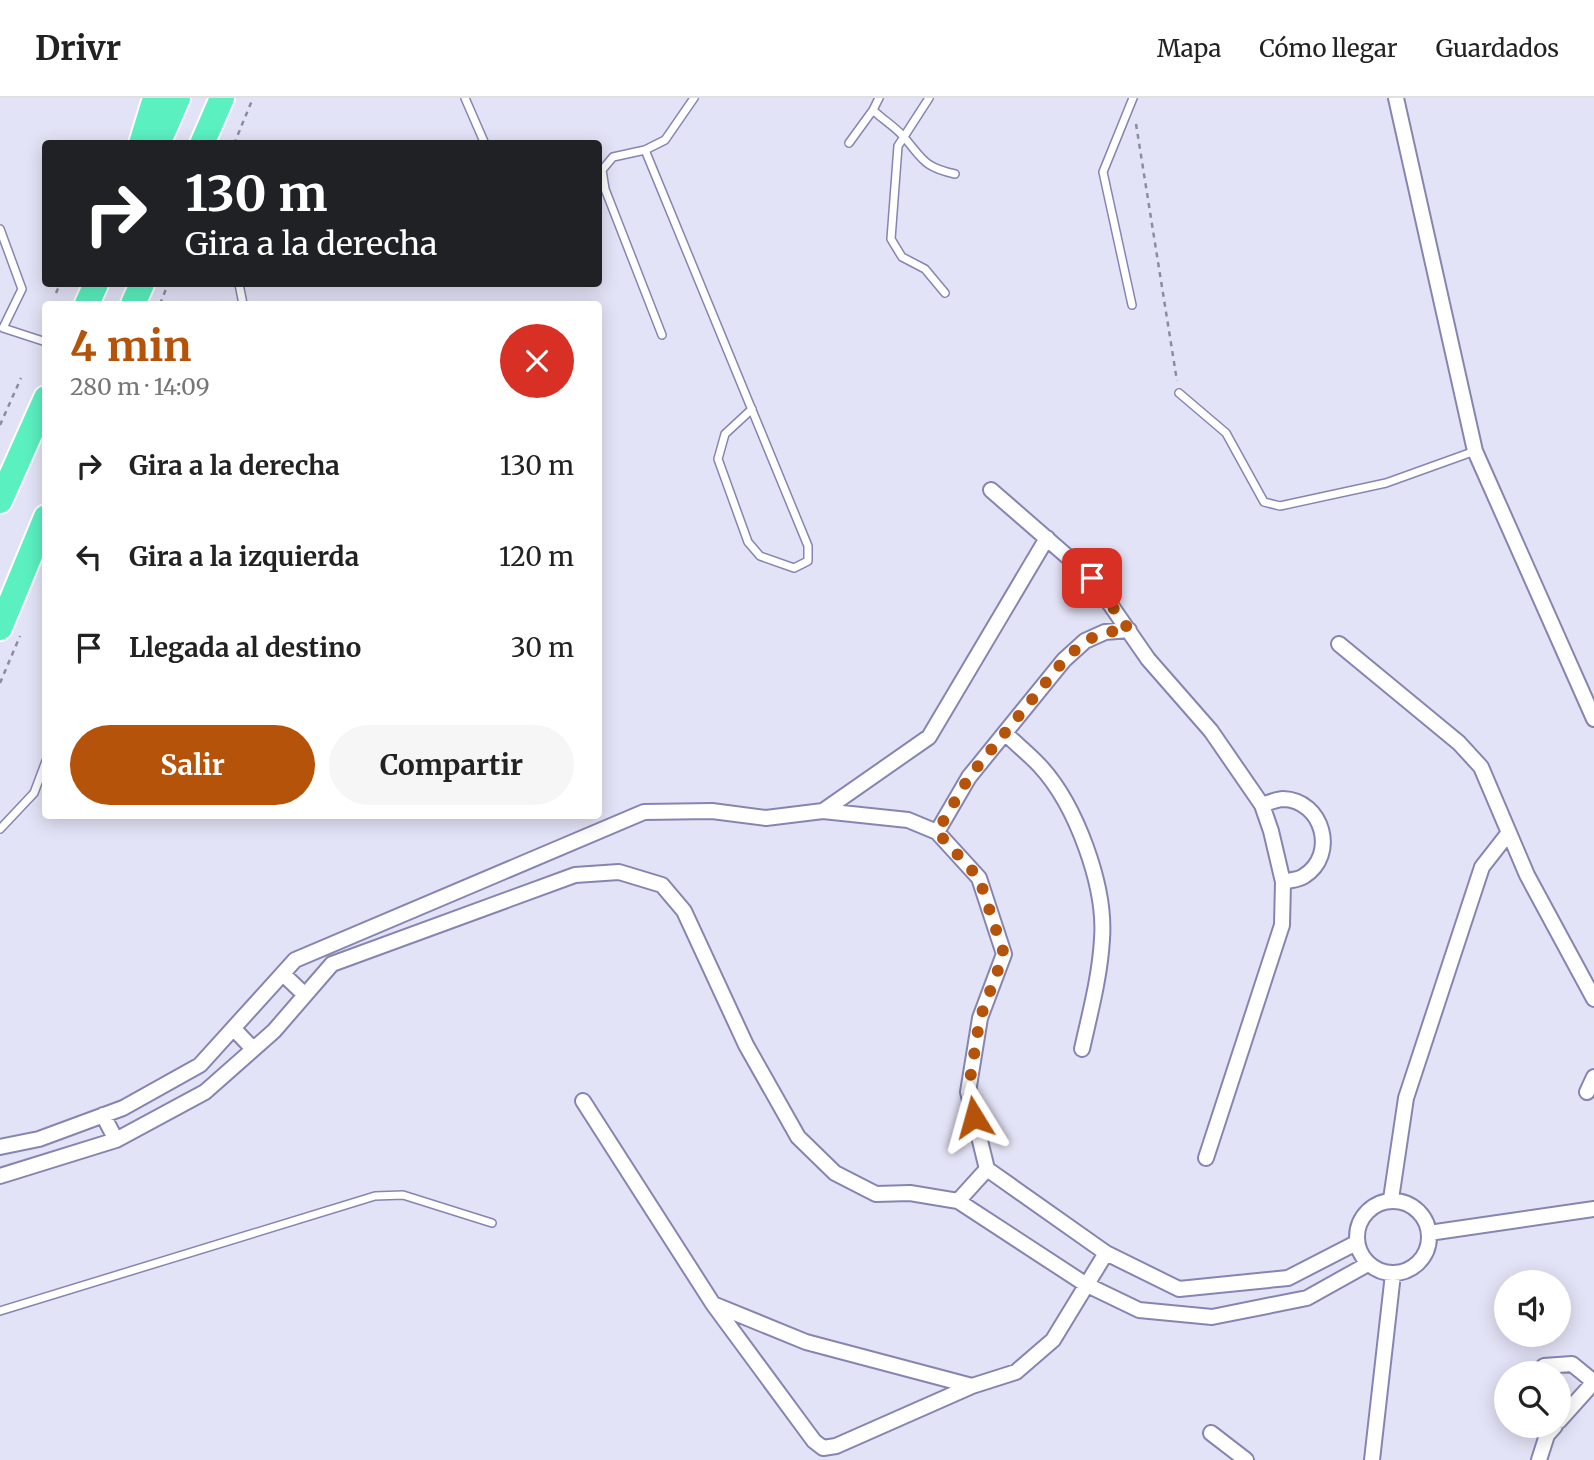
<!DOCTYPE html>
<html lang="es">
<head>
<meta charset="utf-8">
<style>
	:root { --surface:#fff; --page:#f6f6f6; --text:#222; --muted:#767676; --line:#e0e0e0; --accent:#b45309 }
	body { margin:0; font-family:Merriweather,serif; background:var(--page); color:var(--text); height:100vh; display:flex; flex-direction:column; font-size:26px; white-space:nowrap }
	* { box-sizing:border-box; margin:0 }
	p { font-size:23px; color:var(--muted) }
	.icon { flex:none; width:38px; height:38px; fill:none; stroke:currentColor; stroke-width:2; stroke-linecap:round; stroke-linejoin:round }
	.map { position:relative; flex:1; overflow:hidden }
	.panel { position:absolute; left:42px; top:203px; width:560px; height:518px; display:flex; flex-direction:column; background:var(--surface); border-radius:7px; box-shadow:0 4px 18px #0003 }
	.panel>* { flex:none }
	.guide { position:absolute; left:42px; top:42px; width:560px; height:147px; border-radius:7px; box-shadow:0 4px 18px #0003; background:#202124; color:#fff; overflow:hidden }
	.buttons { position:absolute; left:1494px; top:1172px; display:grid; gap:14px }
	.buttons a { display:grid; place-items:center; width:77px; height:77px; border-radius:50%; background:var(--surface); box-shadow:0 4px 18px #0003; font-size:35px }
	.pin { position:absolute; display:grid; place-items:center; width:60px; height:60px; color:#fff; margin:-30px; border-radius:14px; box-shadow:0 4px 10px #0006 }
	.me { position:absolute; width:77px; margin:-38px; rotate:352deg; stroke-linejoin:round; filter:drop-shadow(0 0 5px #0008) }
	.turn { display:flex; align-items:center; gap:24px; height:147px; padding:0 28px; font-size:32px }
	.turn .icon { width:91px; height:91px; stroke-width:2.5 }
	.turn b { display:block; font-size:49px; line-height:60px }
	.round { display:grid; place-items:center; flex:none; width:74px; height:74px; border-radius:37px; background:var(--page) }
	.overview { display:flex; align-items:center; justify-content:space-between; height:119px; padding:0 28px }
	h1 { font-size:42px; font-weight:700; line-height:52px; color:var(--accent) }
	.action { display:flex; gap:14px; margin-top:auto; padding:14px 28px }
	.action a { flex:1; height:80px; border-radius:42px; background:var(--accent); color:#fff; font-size:28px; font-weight:700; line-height:80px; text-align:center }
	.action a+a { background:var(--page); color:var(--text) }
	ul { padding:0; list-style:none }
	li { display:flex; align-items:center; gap:21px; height:91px; padding:0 28px }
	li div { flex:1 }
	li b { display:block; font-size:26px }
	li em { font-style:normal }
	header { display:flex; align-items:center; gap:42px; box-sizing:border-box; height:98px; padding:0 35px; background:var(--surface); border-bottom:2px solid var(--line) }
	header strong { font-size:33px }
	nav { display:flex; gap:38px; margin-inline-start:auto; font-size:24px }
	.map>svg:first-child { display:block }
</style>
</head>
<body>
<header>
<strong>Drivr</strong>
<nav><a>Mapa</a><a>Cómo llegar</a><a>Guardados</a></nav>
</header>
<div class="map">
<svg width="1594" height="1362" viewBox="0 0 1594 1362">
	<rect width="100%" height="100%" fill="#e3e3f7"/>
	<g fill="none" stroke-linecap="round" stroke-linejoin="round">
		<defs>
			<path id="service" d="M465 0 485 46
				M879 0 873 12C882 21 894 28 903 38 923 61 923 69 955 76
				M929 0 898 48 891 141 902 159 925 171 945 195
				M849 45 873 12
				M645 52 808 448V463L794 470 760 458 748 444 718 361 725 336 752 311
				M0 131 22 191 3 230 46 244
				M239 186 243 206
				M1132 207 1103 74 1133 0
				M662 237 605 91 602 72 613 59 645 52 665 42 694 0
				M1179 295 1226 335 1264 404 1280 408 1386 385 1475 353
				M0 731 34 695 46 663
				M0 1213 375 1098 403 1097 492 1125"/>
			<path id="minor" d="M1396 0 1475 353 1594 621
				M991 392 1092 480 1148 561 1211 633 1262 707 1271 733 1283 784 1282 827 1206 1060
				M1339 546 1459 645 1481 669 1527 777 1594 901
				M1005 635C1016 646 1029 656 1040 668 1076 707 1106 788 1102 841 1100 878 1090 915 1082 951
				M1262 707C1268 705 1277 701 1283 701 1323 702 1338 757 1304 778 1299 782 1289 782 1283 784
				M823 713 929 639 1047 440
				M937 734 969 679 1064 562 1085 543 1105 534 1129 532
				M283 876 305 897
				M234 931 253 951
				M1587 994 1594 979
				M583 1003 713 1206 806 1244 972 1288
				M103 1017 116 1042
				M0 1049 39 1041 123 1010 200 967 295 862 644 714 712 713 766 720 823 713 908 722 937 734 979 780 1004 856 980 920 968 994 987 1071 1106 1155 1179 1191 1288 1180 1356 1145
				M0 1078 116 1042 205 994 274 933 332 866 575 777 619 774 662 787 684 813 746 947 798 1039 835 1075 876 1096 910 1095 958 1103 1085 1186 1139 1212 1212 1219 1307 1200 1368 1166
				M1391 1101 1406 1000 1482 769 1507 737
				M1357 1139a36 36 0 1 1 72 0a36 36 0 1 1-72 0Z
				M958 1103 987 1071
				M1429 1135 1594 1111
				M713 1206 814 1343 823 1350 836 1348 972 1288 1016 1274 1053 1242 1106 1155
				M1537 1276 1544 1268 1572 1266 1594 1284
				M1559 1323 1594 1284
				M1211 1335 1246 1362
				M1372 1362 1393 1176
				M1539 1362 1547 1337 1555 1328"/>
			<path id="trunk" d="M141 46 155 0
				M158 46 178 0
				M202 46 222 0
				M87 206 96 186
				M133 206 142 186
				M0 403 46 300
				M0 530 46 419"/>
		</defs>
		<use href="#service" stroke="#8685b2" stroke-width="10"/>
		<use href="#minor" stroke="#8685b2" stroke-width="18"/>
		<use href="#trunk" stroke="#fff" stroke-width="28"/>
		<path stroke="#8d8c9f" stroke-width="2.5" stroke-dasharray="5 5" stroke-linecap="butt" d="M1136 26 1177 283
			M234 46 253 0
			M56 195 60 186
			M160 206 168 186
			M0 327 21 280
			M0 585 20 538"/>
		<use href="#service" stroke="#fff" stroke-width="7"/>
		<use href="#minor" stroke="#fff" stroke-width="14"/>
		<use href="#trunk" stroke="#5bf0c0" stroke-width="24"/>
	</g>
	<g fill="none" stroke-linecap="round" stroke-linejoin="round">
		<path stroke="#b45309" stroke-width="12" stroke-dasharray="0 21.6" d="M974 1019 968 994 980 920 1004 856 979 780 937 734 969 679 1064 562 1085 543 1105 534 1129 532 1092 480"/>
	</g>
</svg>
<div class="buttons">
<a><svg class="icon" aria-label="sound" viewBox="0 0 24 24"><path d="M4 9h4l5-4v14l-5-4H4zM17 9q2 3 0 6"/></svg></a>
<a><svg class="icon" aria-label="search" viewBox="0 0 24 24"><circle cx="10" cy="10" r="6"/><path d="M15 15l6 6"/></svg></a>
</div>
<div class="pin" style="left:1092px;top:480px;background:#d93025"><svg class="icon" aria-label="arrive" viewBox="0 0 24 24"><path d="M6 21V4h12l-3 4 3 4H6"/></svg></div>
<svg class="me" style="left:974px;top:1019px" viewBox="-20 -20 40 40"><path d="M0-17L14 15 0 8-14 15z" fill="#b45309" stroke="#fff" stroke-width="4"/></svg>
<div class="guide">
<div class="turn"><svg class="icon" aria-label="right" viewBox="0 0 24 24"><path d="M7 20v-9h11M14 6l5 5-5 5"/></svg><div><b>130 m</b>Gira a la derecha</div></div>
</div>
<section class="panel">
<div class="overview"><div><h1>4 min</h1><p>280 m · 14:09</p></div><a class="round" style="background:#d93025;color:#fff"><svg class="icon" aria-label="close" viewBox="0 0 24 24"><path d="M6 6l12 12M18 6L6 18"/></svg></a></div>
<ul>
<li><svg class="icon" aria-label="right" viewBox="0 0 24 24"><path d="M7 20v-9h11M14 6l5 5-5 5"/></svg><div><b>Gira a la derecha</b></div><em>130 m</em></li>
<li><svg class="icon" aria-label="left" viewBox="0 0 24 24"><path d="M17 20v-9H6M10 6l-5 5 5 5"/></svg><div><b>Gira a la izquierda</b></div><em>120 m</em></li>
<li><svg class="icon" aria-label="arrive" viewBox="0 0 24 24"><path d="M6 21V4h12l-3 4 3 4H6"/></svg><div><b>Llegada al destino</b></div><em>30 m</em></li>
</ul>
<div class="action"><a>Salir</a><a>Compartir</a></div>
</section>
</div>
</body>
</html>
